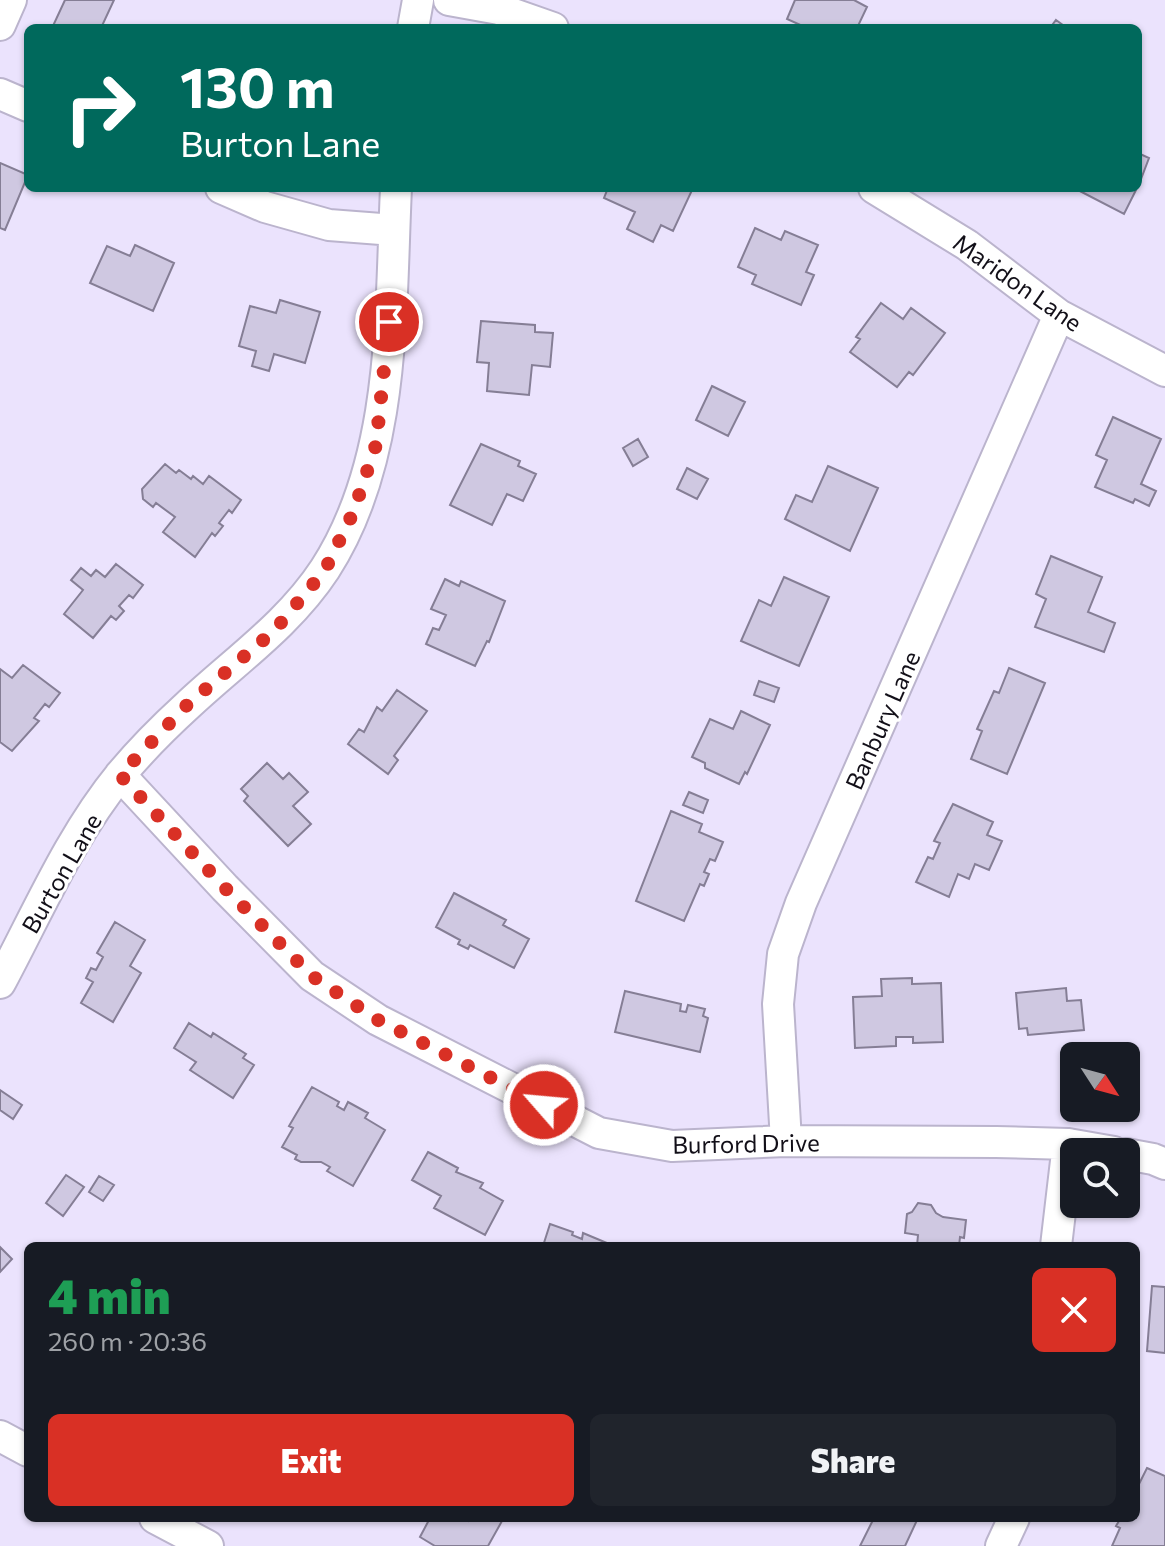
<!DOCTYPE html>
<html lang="en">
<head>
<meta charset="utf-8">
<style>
	:root { --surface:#171b24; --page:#20242c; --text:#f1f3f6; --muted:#9ea1a6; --accent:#d93025 }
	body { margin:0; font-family:Commissioner,sans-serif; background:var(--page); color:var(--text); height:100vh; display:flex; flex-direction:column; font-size:30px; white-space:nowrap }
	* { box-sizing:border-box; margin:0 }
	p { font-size:26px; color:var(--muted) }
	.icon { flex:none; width:44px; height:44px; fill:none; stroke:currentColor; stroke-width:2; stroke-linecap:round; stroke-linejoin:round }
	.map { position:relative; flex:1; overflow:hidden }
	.sheet { position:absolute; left:24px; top:1242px; width:1116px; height:280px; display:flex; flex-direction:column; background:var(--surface); border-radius:12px; box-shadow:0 2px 6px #0004 }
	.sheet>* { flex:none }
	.hud { position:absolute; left:24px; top:24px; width:1118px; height:168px; border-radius:12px; box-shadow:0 2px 6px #0004; background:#00695c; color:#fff; overflow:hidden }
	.needle { width:52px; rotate:126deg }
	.fabs { position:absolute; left:1060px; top:1042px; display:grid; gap:16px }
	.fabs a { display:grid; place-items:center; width:80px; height:80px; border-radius:12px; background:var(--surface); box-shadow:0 2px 6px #0004; font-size:40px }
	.pin { position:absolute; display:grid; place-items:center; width:68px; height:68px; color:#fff; margin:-34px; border:4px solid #fff; border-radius:50%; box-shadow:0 2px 8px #0007 }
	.me { position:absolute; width:88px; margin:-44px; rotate:297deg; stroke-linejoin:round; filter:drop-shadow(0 0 6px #0008) }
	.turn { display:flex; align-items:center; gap:28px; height:168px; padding:0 24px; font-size:36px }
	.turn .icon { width:104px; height:104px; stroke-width:2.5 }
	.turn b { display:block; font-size:56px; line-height:68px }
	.round { display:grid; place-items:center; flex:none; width:84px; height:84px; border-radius:12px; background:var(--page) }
	.headline { display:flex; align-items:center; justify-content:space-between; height:136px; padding:0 24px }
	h1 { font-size:48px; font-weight:800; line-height:60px; color:#1e9e55 }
	.button { display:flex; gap:16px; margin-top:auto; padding:16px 24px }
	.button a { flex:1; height:92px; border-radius:12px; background:var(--accent); color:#fff; font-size:32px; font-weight:800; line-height:92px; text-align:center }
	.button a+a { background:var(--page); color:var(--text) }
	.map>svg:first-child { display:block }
</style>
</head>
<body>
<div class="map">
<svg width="1165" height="1546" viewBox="0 0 1165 1546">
	<rect width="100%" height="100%" fill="#ebe3fd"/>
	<path fill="#cfc8e1" stroke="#857e95" stroke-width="2" d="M65 0H114L101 28H52Z
		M795 0H854L867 7 857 28H807L787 19Z
		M1056 20 1067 28H1050Z
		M1138 153 1149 158 1138 187Z
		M0 163 28 175 5 230 0 228Z
		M608 188H693L673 231 661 225 653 242 627 229 635 212 604 198Z
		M1074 188H1137L1124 214Z
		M755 228 781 240 785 231 818 245 806 272 814 275 801 305 752 284 756 275 738 267Z
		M135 245 174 263 153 311 90 283 107 246 130 256Z
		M280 300 320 312 305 363 274 354 269 371 252 366 256 351 239 346 250 306 276 313Z
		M881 303 903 319 911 308 945 333 913 375 909 372 897 387 850 352 860 339 856 337Z
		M481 321 535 325V332L553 333 550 367 532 365 529 395 487 391 489 363 477 362Z
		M712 386 745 402 728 436 696 420Z
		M1113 417 1161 439 1141 484 1156 491 1149 506 1135 499 1133 503 1095 487 1107 460 1096 455Z
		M638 439 648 457 633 466 623 448Z
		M481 444 520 461 518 466 536 474 523 501 507 494 492 525 450 505Z
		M165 464 176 473 179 470 191 479 193 476 203 484 209 476 241 500 232 513 229 510 219 523 223 526 215 536 212 533 195 557 163 532 175 517 156 503 153 507 143 499 142 489Z
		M828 466 878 488 850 551 785 519 796 495 812 502Z
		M687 468 708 479 697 499 677 489Z
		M1051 556 1102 577 1088 612 1115 623 1104 652 1035 627 1046 599 1036 594Z
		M116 564 143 585 133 598 129 595 119 606 124 611 116 620 111 616 93 638 64 614 83 590 71 580 81 568 91 576 96 570 105 577Z
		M784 577 829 597 799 666 741 641 759 600 771 606Z
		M445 579 459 586 461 581 505 601 489 642 487 641 475 666 426 644 433 628 439 630 446 615 431 609Z
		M23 665 60 693 49 707 45 704 34 718 39 721 12 751 0 742V669L12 678Z
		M1009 668 1045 683 1007 774 971 759 982 731 977 729 994 691 999 693Z
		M759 681 779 688 774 702 754 695Z
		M397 690 427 711 394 756 398 760 388 774 348 744 359 729 364 732 377 707 382 711Z
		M741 711 770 725 747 774 745 772 739 784 705 768V763L692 757 710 719 733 729Z
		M267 763 283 779 289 773 308 792 293 806 311 824 288 846 244 801 248 796 241 789Z
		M689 792 708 800 703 813 683 805Z
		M953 804 993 822 987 835 1002 841 989 870 975 864 969 879 958 874 949 897 916 882 928 857 933 859 940 843 934 841Z
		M671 811 702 824 699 832 723 842 715 861 710 859 704 872 709 874 704 886 700 884 684 921 636 901Z
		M454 893 506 920 503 925 529 939 514 968 470 945 468 949 458 944 460 940 436 927Z
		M115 922 145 940 130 966 141 973 113 1022 81 1003 93 982 86 978 91 968 96 970 103 957 97 953Z
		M912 978V984L941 983 943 1042 913 1043V1037H896V1046L855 1048 853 997 882 996 881 979Z
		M1066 988 1067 1001 1081 1000 1084 1030 1028 1035 1027 1028 1019 1029 1016 993Z
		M625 991 681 1004 680 1011 686 1012 688 1005 705 1009 703 1016 708 1018 700 1052 615 1032Z
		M189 1023 211 1037 213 1033 246 1054 243 1058 254 1065 233 1098 190 1070 196 1062 174 1048Z
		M312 1087 339 1102 337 1106 344 1110 348 1102 368 1113 365 1118 385 1130 353 1186 327 1171 330 1167 321 1162H301L295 1159 297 1155 282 1147 293 1128 289 1126Z
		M0 1090 22 1105 13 1119 0 1110Z
		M428 1152 458 1168 456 1172 483 1183 480 1188 503 1201 485 1235 434 1208 441 1196 412 1180Z
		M66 1175 84 1187 63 1216 46 1203Z
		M99 1176 114 1185 103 1201 89 1192Z
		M918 1203 931 1205 936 1213 943 1217 966 1220 964 1238 960 1237 959 1246H917L918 1235 905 1233 907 1214 912 1212Z
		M550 1224 573 1232 572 1235 582 1239 583 1233 614 1246H543Z
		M0 1247 12 1259 0 1272Z
		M1152 1286 1165 1287V1353L1147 1351Z
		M1147 1468 1165 1476V1546H1112L1120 1528 1116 1526 1119 1521 1124 1518H1136V1490Z
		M430 1518H462L468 1521 470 1518H496L502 1521 488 1546H435L420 1537Z
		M874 1518H918L905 1546H860Z"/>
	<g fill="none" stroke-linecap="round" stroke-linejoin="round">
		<defs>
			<path id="minor" d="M449 0 499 9 553 28
				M0 25 11 0
				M413 28 418 0
				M0 94 28 106
				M221 188 265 207 329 225 394 230
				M874 188 967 245 1059 315 1165 371
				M120 775 225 888 312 976 378 1020 599 1133 672 1146 786 1141 996 1142 1068 1144 1114 1152
				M0 983C37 914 70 836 121 774 141 750 165 726 188 705 235 661 289 624 325 569 396 459 390 314 396 188
				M786 1141 778 1004 783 954 801 903 1059 315
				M1126 1154 1153 1159 1165 1164
				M1056 1246 1068 1144
				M0 1436 28 1451
				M155 1518 208 1546
				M1001 1546 1014 1518"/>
		</defs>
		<use href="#minor" stroke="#bbb4cd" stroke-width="34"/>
		<use href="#minor" stroke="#fff" stroke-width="30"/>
	</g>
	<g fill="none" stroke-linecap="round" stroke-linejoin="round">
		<path stroke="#d93025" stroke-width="14" stroke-dasharray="0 25.2" d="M389 322 376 445 353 513 325 570 274 631 187 705 120 775 225 888 312 976 378 1020 544 1105"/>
	</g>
	<g text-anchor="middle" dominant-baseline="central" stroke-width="6" stroke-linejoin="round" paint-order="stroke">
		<g font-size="24" fill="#120f18" stroke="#fff">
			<text transform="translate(1018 282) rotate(35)">Maridon Lane</text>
			<text transform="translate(882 720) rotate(-66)">Banbury Lane</text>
			<text transform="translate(61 873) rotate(-60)">Burton Lane</text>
			<text transform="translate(746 1143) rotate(-1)">Burford Drive</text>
		</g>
	</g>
</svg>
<div class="fabs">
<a><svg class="needle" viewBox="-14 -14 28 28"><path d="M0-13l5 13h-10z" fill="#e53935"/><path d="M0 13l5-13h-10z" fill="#9ea1a6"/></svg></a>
<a><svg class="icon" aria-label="search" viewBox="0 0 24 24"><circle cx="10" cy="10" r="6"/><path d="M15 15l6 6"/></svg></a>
</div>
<div class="pin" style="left:389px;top:322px;background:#d93025"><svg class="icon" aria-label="arrive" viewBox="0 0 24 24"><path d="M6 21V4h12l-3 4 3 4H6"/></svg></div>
<svg class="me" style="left:544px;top:1105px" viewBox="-20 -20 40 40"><circle r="17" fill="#d93025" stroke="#fff" stroke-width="3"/><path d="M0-11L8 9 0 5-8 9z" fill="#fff"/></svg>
<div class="hud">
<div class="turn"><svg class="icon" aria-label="right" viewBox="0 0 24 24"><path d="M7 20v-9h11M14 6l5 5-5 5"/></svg><div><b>130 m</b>Burton Lane</div></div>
</div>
<section class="sheet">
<div class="headline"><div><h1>4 min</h1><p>260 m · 20:36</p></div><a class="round" style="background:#d93025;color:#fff"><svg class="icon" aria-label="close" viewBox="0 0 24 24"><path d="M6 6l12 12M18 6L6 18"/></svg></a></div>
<div class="button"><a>Exit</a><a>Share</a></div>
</section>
</div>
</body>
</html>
